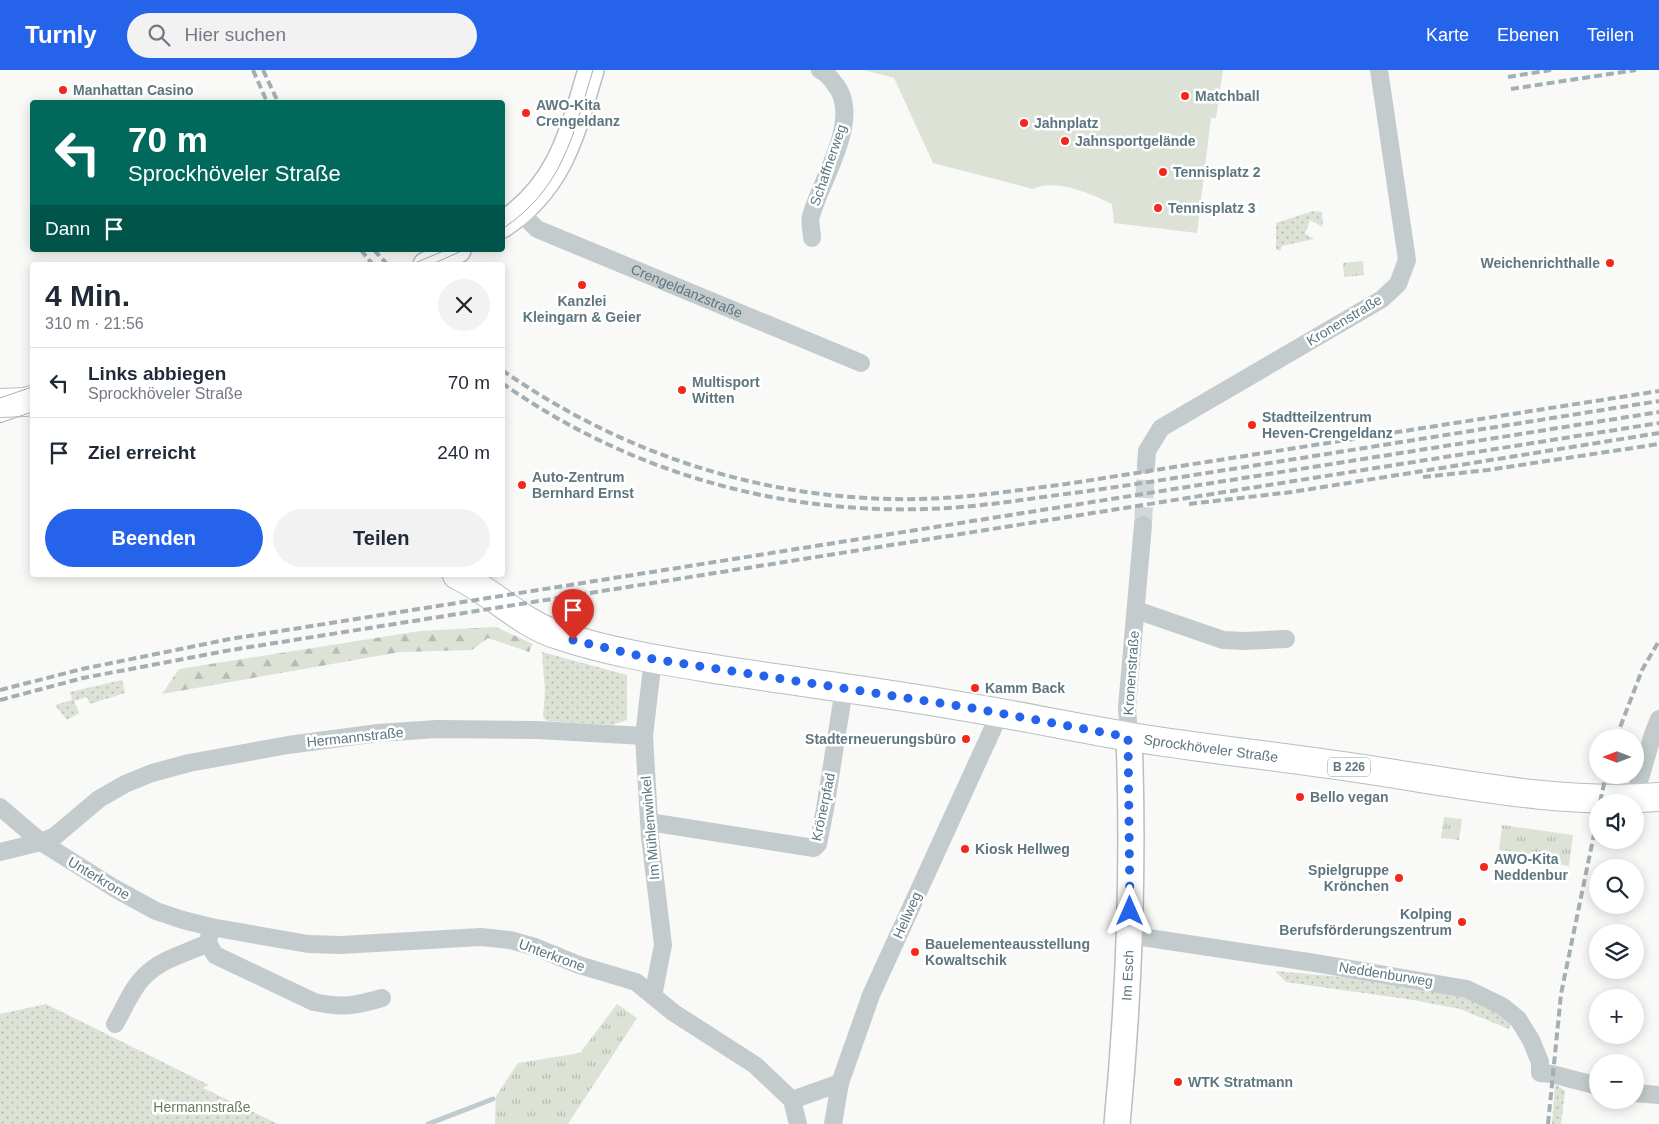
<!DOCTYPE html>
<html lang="de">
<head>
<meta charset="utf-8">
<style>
	:root { --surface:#fff; --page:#f2f2f3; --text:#1f2937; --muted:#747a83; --line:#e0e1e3; --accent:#2563eb }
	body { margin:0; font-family:Helvetica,sans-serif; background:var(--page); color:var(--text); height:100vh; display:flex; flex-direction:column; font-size:19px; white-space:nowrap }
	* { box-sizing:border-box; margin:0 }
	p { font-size:16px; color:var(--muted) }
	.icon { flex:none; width:28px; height:28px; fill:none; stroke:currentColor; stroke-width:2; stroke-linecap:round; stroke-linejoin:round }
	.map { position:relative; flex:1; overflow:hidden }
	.side { position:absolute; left:30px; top:192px; width:475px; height:315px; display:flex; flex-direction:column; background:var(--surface); border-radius:5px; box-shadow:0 2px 12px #0003 }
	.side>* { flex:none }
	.top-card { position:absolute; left:30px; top:30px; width:475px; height:152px; border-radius:5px; box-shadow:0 2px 12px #0003; background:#00695c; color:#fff; overflow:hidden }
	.needle { width:32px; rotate:270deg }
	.tools { position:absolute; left:1589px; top:659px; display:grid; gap:10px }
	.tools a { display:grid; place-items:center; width:55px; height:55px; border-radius:50%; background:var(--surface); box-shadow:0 2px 12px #0003; font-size:25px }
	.pin { position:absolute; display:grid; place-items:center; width:42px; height:42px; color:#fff; margin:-51px -21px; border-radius:50% 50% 50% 0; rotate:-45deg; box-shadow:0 0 5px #0007 }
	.pin .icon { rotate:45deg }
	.me { position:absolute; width:55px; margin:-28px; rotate:0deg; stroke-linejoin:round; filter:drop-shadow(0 0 4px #0008) }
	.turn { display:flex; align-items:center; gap:18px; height:105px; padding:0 15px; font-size:22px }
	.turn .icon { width:65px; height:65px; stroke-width:2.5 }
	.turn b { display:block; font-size:35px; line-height:42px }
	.then { display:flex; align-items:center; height:48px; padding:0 15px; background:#0003; gap:10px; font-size:19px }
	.round { display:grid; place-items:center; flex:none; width:52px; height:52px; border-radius:26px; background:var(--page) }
	.summary { display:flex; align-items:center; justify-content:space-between; height:85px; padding:0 15px }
	h1 { font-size:30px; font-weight:600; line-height:38px }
	.cta { display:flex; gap:10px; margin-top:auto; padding:10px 15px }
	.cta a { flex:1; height:58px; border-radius:30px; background:var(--accent); color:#fff; font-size:20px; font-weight:600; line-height:58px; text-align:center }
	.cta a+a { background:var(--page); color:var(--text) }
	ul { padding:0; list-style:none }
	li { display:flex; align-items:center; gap:15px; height:70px; padding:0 15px; border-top:1px solid var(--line) }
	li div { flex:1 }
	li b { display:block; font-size:19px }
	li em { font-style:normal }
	header { display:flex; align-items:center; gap:30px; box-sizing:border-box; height:70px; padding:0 25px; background:var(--accent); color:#fff }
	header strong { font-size:24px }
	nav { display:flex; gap:28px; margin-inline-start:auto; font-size:18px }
	.search { width:350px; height:45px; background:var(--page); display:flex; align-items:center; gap:12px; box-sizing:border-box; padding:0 18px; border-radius:28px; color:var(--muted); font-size:19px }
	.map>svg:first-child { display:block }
</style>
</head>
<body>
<header>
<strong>Turnly</strong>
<div class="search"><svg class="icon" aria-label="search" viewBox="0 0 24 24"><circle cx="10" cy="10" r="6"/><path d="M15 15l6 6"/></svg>Hier suchen</div>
<nav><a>Karte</a><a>Ebenen</a><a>Teilen</a></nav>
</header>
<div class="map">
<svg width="1659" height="1054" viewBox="0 0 1659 1054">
	<defs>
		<pattern id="grass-dots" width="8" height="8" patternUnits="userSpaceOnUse" patternTransform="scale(1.25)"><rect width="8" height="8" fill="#dde2d7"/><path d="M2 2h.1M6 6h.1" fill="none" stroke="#b6bcb4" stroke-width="1.8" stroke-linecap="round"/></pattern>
		<pattern id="forest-firs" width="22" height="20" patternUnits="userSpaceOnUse" patternTransform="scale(1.25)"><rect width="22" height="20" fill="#dde2d7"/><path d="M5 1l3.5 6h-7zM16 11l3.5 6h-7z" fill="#b6bcb4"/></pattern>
		<pattern id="park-tufts" width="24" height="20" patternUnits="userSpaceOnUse" patternTransform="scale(1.25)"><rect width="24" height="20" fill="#dde2d7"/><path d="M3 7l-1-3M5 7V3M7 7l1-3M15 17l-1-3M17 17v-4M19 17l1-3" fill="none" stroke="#b6bcb4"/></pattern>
	</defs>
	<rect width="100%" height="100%" fill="#f9f9f7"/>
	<path fill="url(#grass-dots)" d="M1313 141 1322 142 1323 157 1310 150 1305 164 1314 169 1282 176 1280 181 1276 179V153Z
		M542 582 627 605V650L612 655 547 651 543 647 545 622Z
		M122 610 125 623 90 634 87 627 74 631 79 643 67 650 55 635 72 630 70 622Z
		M1275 901 1398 912 1460 923 1514 948 1509 959 1460 939 1413 930 1286 912Z
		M46 934 209 1015 203 1018 278 1054H0V944Z
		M1555 1014 1565 1021 1561 1054H1552Z"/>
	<path fill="url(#forest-firs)" d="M496 557 533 574 529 582 488 568 472 580 400 582 162 624 179 599 420 561Z"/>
	<path fill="url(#park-tufts)" d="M1363 191 1364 205 1344 207 1343 193Z
		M1444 747 1462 749 1459 770 1441 768Z
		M1502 755 1573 765 1569 796 1548 793V786L1499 780Z
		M617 934 637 948 568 1054H495L496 1026 518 993 580 983Z"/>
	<path fill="#dde2d7" d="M864 0H1223L1216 48H1211L1197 163 1114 153 1112 134C1092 124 1054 108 1033 119L933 93 894 8Z"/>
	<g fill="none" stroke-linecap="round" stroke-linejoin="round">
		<path stroke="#bdcdcf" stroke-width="5" d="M428 1054 493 1029"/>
		<path stroke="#d2d8d9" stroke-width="18" stroke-dasharray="18 9" stroke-linecap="butt" d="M1143 455 1146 395"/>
		<defs>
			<g id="secondary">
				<path d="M502 155C561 116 572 63 591 0"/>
				<path d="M426 195 458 180"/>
				<path id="s2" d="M1117 1054C1129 926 1134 795 1129 667"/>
			</g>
			<g id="primary">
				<path d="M0 333 25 332 32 330"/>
				<path id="s3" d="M457 505C493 522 520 553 558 565 611 583 666 591 721 600 805 613 889 623 972 638 1025 647 1078 658 1131 667 1212 680 1294 688 1376 701 1468 715 1566 735 1659 727"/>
			</g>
		</defs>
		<use href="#secondary" stroke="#b6bfc2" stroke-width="28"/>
		<use href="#primary" stroke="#b7bec1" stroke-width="30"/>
		<g stroke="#c4cbcd" stroke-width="18">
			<path id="s1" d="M520 142 537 159 861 293"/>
			<path d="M812 168C812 161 809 152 811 146 821 109 864 47 834 13 830 7 826 3 820 0"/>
			<path d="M1146 395 1147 381 1161 358 1382 229 1398 214 1407 190 1379 0"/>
			<path d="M1136 540 1223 570 1244 571 1286 569"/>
			<path d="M1129 667 1127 637 1143 455"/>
			<path d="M1634 729 1653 664 1659 649"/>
			<path d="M0 737 41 772 114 818 156 841 183 850 211 857 308 874 341 875 481 867 510 870 535 877 579 895 636 912 674 943 755 995 792 1030 840 1013"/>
			<path d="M649 752 814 778 818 774 825 739 844 619"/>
			<path d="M0 782 41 772 55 766 99 729 125 714 152 703 189 693 288 675 378 663 437 659 538 660 644 666"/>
			<path d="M211 857 208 873 215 885 314 932C343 938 354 936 382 928"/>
			<path d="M1129 865 1315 893 1467 919 1502 936 1518 949 1531 970 1540 992V1003L1552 1004 1598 1016"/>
			<path d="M653 926 663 875 650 767 644 666 653 589"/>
			<path d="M115 954C125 937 133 915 149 902 165 888 189 882 208 873"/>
			<path d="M1635 1023 1659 1025"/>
			<path d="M792 1030 798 1054"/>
			<path d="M833 1054 840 1013 871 925 1000 643"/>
		</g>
		<use href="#secondary" stroke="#fff" stroke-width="25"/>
		<use href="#primary" stroke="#fff" stroke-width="28"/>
		<path stroke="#a4afb3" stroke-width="1" d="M502 159C563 119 573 65 593 0
			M410 195 446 180
			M430 195 464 180
			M0 328 32 317
			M0 353 32 342"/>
		<path stroke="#a4afb3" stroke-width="4" stroke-dasharray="8 4" stroke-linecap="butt" d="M253 0 267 32
			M263 0 278 32
			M1508 7 1551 0
			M1511 19 1636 0
			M361 180 373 195
			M374 180 388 195
			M502 300C625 386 769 432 919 429 969 428 1018 420 1066 414L1659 321
			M502 313C625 400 775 444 925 439 967 438 1008 432 1050 426 1115 418 1180 407 1245 397 1383 375 1521 353 1659 331
			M1423 407 1488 400 1659 374
			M1189 434 1292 422 1659 363
			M0 620 82 599 230 569 1659 342
			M0 630 83 608 231 580 1659 353
			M1616 668 1642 600 1659 571
			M1600 732 1606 705
			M1548 1054 1561 924 1598 745"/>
	</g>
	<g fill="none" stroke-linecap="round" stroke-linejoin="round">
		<path stroke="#2563eb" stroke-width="9" stroke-dasharray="0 16.2" d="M573 570 653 589 972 638 1128 667 1130 841"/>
	</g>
	<g fill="#f5271b" stroke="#fff" stroke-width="2">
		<circle cx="63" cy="20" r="5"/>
		<circle cx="1185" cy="26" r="5"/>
		<circle cx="526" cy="43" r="5"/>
		<circle cx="1024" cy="53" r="5"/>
		<circle cx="1065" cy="71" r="5"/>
		<circle cx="1163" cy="102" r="5"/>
		<circle cx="1158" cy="138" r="5"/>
		<circle cx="1610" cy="193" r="5"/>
		<circle cx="582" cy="215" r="5"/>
		<circle cx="682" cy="320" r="5"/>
		<circle cx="1252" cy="355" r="5"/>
		<circle cx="522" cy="415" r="5"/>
		<circle cx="975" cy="618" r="5"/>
		<circle cx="966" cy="669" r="5"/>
		<circle cx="1300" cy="727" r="5"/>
		<circle cx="965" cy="779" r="5"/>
		<circle cx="1484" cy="797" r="5"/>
		<circle cx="1399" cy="808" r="5"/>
		<circle cx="1462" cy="852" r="5"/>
		<circle cx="915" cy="882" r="5"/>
		<circle cx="1178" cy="1012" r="5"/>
	</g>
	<g text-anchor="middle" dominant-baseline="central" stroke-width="5" stroke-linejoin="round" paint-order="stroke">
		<rect fill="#fff" stroke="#8e9fa5" stroke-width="1" x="1328" y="687.5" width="42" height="19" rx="4"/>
		<g font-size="12" font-weight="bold" fill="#5d767f">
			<text x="1349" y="697">B 226</text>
		</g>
		<g font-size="14" font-weight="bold" fill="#5d767f" stroke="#fff" text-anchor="start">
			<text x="73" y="20">Manhattan Casino</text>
			<text x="1195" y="26">Matchball</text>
			<text x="536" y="35">AWO-Kita<tspan x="536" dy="16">Crengeldanz</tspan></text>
			<text x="1034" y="53">Jahnplatz</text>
			<text x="1075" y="71">Jahnsportgelände</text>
			<text x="1173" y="102">Tennisplatz 2</text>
			<text x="1168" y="138">Tennisplatz 3</text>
			<text x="1600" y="193" text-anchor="end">Weichenrichthalle</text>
			<text x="582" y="231" text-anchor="middle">Kanzlei<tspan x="582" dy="16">Kleingarn &amp; Geier</tspan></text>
			<text x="692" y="312">Multisport<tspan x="692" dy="16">Witten</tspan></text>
			<text x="1262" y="347">Stadtteilzentrum<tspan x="1262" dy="16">Heven-Crengeldanz</tspan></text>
			<text x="532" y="407">Auto-Zentrum<tspan x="532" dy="16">Bernhard Ernst</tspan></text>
			<text x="985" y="618">Kamm Back</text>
			<text x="956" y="669" text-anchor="end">Stadterneuerungsbüro</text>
			<text x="1310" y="727">Bello vegan</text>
			<text x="975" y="779">Kiosk Hellweg</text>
			<text x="1494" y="789">AWO-Kita<tspan x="1494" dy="16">Neddenbur</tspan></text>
			<text x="1389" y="800" text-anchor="end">Spielgruppe<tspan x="1389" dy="16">Krönchen</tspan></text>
			<text x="1452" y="844" text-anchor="end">Kolping<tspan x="1452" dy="16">Berufsförderungszentrum</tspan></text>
			<text x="925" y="874">Bauelementeausstellung<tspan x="925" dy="16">Kowaltschik</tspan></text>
			<text x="1188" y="1012">WTK Stratmann</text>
		</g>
		<g font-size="14" fill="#5d767f" stroke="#fff">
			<text transform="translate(828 95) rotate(-71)">Schaffnerweg</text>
			<text stroke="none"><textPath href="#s1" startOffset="186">Crengeldanzstraße</textPath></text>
			<text transform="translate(1344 250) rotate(-31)">Kronenstraße</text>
			<text transform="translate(1131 603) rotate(-86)">Kronenstraße</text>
			<text transform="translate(355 667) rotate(-6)">Hermannstraße</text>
			<text stroke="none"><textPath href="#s3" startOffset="781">Sprockhöveler Straße</textPath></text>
			<text transform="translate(823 737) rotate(-78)">Krönerpfad</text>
			<text transform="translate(650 758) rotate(-95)">Im Mühlenwinkel</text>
			<text transform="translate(99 808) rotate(31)">Unterkrone</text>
			<text transform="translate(907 845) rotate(-66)">Hellweg</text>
			<text transform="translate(552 885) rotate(20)">Unterkrone</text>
			<text transform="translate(1386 904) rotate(9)">Neddenburweg</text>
			<text stroke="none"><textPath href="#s2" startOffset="149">Im Esch</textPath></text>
		</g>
		<g font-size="14" fill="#6b7b61" stroke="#fff">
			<text x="202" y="1037">Hermannstraße</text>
		</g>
	</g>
</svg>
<div class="tools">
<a><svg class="needle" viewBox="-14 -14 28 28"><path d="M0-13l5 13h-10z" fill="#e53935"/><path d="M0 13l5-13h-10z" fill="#747a83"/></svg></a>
<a><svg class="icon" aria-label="sound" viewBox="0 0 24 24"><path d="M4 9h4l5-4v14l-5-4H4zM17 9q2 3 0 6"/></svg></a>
<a><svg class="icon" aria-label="search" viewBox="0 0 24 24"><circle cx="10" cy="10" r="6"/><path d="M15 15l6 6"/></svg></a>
<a><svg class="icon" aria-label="layers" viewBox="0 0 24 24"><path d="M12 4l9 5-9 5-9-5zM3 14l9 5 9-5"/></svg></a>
<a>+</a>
<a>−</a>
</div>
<div class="pin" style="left:573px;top:570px;background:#d93025"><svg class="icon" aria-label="arrive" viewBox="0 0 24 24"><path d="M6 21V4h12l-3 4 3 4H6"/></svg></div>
<svg class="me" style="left:1130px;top:841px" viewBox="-20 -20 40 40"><path d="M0-17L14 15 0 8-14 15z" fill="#2563eb" stroke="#fff" stroke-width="4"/></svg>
<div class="top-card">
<div class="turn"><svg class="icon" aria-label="left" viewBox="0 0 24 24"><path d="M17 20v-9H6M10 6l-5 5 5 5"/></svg><div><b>70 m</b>Sprockhöveler Straße</div></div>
<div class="then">Dann<svg class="icon" aria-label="arrive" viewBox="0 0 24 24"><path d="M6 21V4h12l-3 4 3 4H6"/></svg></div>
</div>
<section class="side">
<div class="summary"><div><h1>4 Min.</h1><p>310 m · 21:56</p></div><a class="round"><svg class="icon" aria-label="close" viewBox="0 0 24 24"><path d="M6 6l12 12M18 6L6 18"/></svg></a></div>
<ul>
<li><svg class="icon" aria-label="left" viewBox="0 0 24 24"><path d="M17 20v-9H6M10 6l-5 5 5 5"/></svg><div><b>Links abbiegen</b><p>Sprockhöveler Straße</p></div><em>70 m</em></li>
<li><svg class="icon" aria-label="arrive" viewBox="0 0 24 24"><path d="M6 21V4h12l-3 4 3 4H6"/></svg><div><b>Ziel erreicht</b></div><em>240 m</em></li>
</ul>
<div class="cta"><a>Beenden</a><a>Teilen</a></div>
</section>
</div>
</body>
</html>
